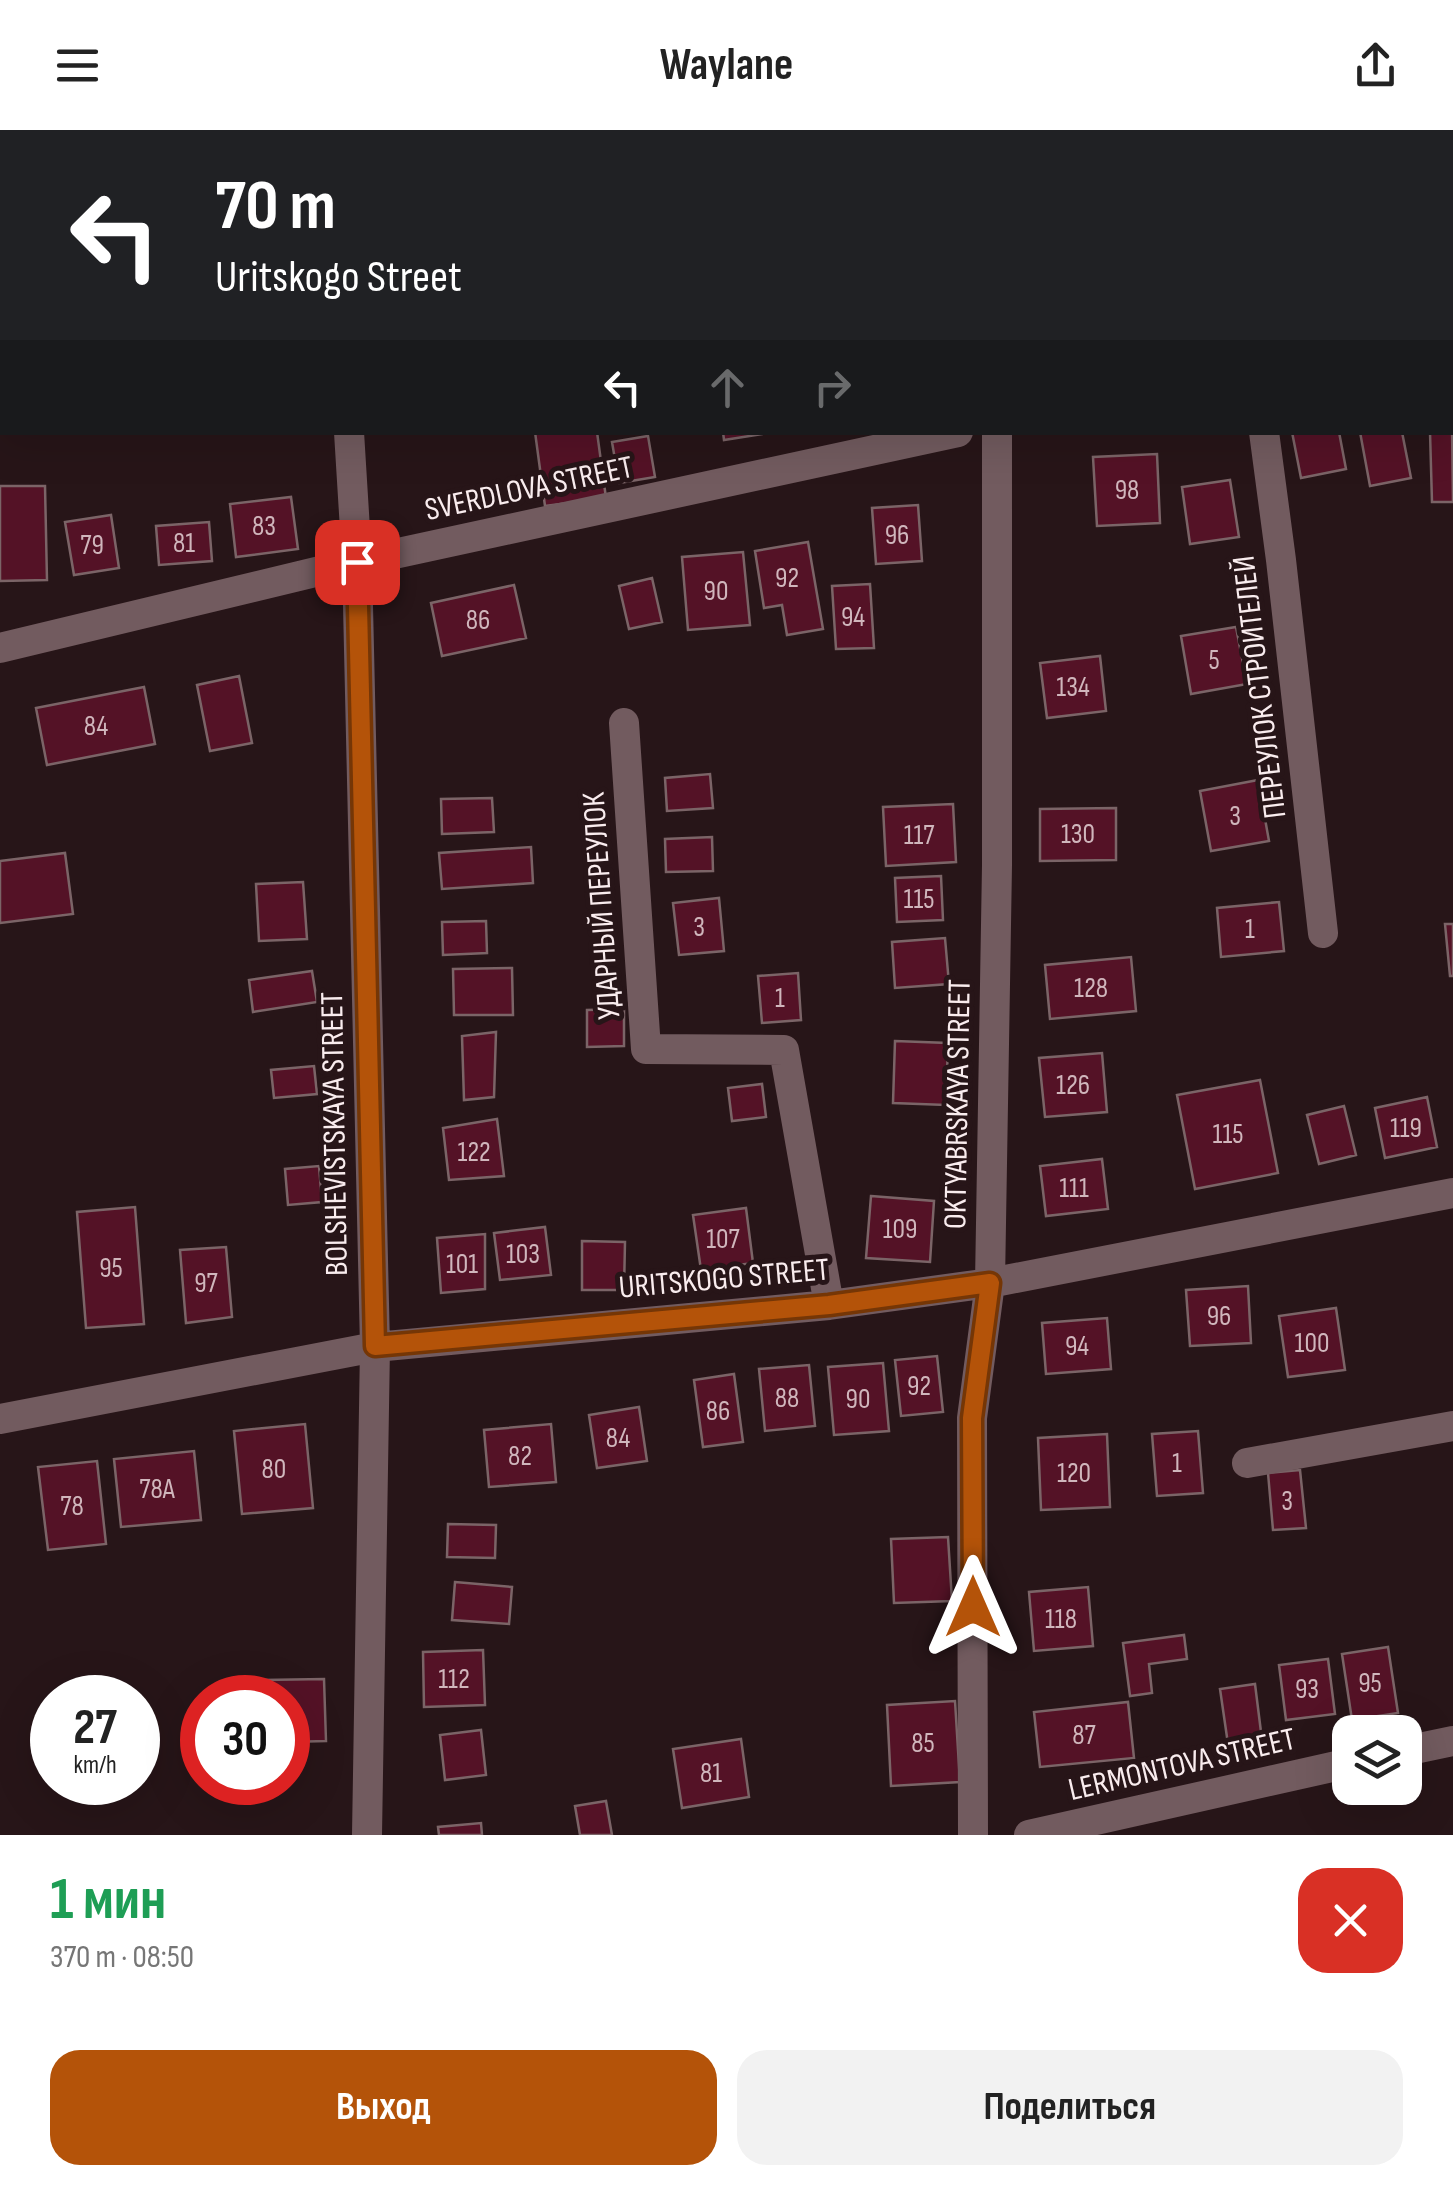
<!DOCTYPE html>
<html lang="ru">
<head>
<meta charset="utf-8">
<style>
	:root { --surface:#fff; --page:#f2f2f2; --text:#222; --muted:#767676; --accent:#b45309 }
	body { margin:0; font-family:"Sofia Sans Condensed",sans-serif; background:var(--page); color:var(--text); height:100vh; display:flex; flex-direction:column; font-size:38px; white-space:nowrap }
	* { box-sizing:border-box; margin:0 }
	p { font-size:32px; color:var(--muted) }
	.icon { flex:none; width:55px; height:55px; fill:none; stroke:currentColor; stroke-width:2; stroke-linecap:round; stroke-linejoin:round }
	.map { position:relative; height:1705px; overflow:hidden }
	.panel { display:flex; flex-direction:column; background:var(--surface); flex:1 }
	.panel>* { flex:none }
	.guide { position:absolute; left:0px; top:0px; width:1455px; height:305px; box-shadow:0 10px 40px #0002; background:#202124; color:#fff; overflow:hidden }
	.controls { position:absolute; left:1332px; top:1585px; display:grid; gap:20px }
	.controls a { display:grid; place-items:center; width:90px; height:90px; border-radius:20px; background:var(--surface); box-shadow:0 10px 40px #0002; font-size:50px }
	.speed { position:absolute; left:30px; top:1545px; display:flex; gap:20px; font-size:50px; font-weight:700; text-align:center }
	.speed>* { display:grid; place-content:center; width:130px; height:130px; border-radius:50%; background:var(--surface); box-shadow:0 10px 40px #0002; line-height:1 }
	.speed small { font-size:25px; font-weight:400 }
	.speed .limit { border:15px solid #d22; background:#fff; color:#111 }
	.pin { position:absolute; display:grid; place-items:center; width:85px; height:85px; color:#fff; margin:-42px; border-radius:20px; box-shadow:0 5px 15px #0006 }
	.me { position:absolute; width:110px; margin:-55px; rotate:0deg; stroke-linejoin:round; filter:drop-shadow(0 0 8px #0008) }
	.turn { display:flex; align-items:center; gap:35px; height:210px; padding:0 50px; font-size:45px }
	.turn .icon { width:130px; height:130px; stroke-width:2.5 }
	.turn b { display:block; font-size:70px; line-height:85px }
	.lanes { display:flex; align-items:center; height:95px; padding:0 50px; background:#0003; justify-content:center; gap:50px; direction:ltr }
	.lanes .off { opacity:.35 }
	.round { display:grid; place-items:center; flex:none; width:105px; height:105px; border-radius:30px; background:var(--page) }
	.overview { display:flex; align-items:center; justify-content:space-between; height:170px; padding:0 50px }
	h1 { font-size:60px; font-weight:700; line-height:75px; color:#1e9e55 }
	.button { display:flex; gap:20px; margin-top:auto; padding:20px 50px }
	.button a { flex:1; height:115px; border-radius:30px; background:var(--accent); color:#fff; font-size:40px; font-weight:700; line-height:115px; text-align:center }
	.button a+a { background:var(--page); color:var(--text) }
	header { display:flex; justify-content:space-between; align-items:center; height:130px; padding:0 50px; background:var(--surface); font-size:45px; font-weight:700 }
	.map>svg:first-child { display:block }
</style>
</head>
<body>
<header><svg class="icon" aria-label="menu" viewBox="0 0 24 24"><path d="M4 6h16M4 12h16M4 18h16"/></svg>Waylane<svg class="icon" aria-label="share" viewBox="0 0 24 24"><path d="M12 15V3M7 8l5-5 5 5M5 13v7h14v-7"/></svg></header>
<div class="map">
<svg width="1453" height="1705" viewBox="0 0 1453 1705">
	<rect width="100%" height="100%" fill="#271518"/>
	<path fill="#541226" stroke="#7b6467" stroke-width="2.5" d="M869 0H937L938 2H869Z
		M1452 297 1453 372H1432L1430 302H1452Z
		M535 302H597L606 368 545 376Z
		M723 302H775L724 310Z
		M1292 302H1339L1346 339 1301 348Z
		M1360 302H1402L1411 348 1370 356Z
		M648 306 655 347 619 353 612 312Z
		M1157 324 1160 393 1097 396 1093 327Z
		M1230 350 1239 407 1190 414 1182 357Z
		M0 356H45L47 450 0 451Z
		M291 367 298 419 236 427 230 374Z
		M918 375 922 431 876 434 872 378Z
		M111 385 119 438 74 445 65 392Z
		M209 392 212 431 159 435 156 396Z
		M808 412 823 499 787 505 782 475 764 478 755 421Z
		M743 422 750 495 688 500 682 427Z
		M652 448 662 492 629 499 619 456Z
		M870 454 874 518 836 519 832 456Z
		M514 455 526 508 442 526 431 473Z
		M1236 497 1247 554 1191 564 1181 506Z
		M1100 526 1106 581 1047 588 1040 533Z
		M239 546 252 613 210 621 197 555Z
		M144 557 155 614 47 635 36 578Z
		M710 644 713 678 667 681 665 648Z
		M1258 650 1269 711 1211 721 1200 661Z
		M492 668 494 702 442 704 441 669Z
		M953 674 956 732 886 736 883 677Z
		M1116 678V730L1040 731V679Z
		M712 707 713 741 666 742 665 709Z
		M531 717 533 753 442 759 439 723Z
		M65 723 73 784 0 793V731Z
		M941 746 943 790 897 792 895 748Z
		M303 752 307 809 259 811 256 754Z
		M719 768 724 821 679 825 673 773Z
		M1279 772 1284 821 1221 827 1217 778Z
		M486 791 487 823 443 825 442 792Z
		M1445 794H1453V846H1450Z
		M945 808 949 854 895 858 892 812Z
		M1131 827 1136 881 1050 889 1045 835Z
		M512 838 513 885H454L453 839Z
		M312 841 317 872 253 882 249 850Z
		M798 843 801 890 762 893 758 846Z
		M624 879V916L587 917V880Z
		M496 902 494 967 464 970 462 906Z
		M895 911 948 913 946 975 893 973Z
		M1102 923 1107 982 1045 987 1039 928Z
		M314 936 317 964 274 968 271 940Z
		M1260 950 1278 1043 1195 1059 1177 965Z
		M762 954 766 987 732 991 728 958Z
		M1427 967 1437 1017 1385 1028 1375 978Z
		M1344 976 1356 1025 1319 1034 1307 985Z
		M497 989 504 1046 449 1050 443 998Z
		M1102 1029 1108 1079 1046 1086 1040 1036Z
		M319 1036 322 1072 288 1075 285 1039Z
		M871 1066 934 1071 930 1132 866 1128Z
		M135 1077 144 1194 86 1198 77 1082Z
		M746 1078 753 1133 701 1140 693 1085Z
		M545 1097 551 1145 500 1150 494 1103Z
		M485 1104V1159L441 1163 437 1108Z
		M582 1111 625 1112 624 1160H582Z
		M226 1117 232 1187 186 1193 180 1120Z
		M1248 1156 1251 1213 1190 1216 1186 1160Z
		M1336 1178 1345 1240 1288 1247 1279 1186Z
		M1107 1188 1111 1239 1046 1244 1042 1193Z
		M937 1226 943 1282 901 1286 895 1230Z
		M883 1233 889 1301 834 1305 828 1237Z
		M809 1235 815 1296 765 1301 759 1239Z
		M734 1244 743 1312 703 1317 694 1250Z
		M639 1277 647 1331 597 1338 589 1285Z
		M305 1294 313 1378 242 1384 234 1301Z
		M551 1294 556 1352 489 1357 484 1300Z
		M1198 1301 1203 1363 1157 1366 1152 1304Z
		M1107 1304 1110 1377 1041 1380 1038 1308Z
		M194 1321 201 1390 121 1397 114 1329Z
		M97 1331 106 1414 48 1420 38 1337Z
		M1300 1340 1306 1398 1273 1400 1268 1343Z
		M448 1394 496 1395 495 1428 447 1427Z
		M948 1407 952 1471 894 1473 891 1409Z
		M455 1452 512 1457 509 1494 452 1490Z
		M1088 1457 1093 1516 1034 1521 1029 1462Z
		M1184 1505 1187 1529 1149 1534 1152 1563 1130 1566 1123 1513Z
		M1388 1517 1398 1583 1352 1590 1342 1524Z
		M483 1520 485 1575 424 1577 423 1522Z
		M1328 1529 1335 1584 1286 1590 1279 1535Z
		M324 1549 326 1611 288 1612V1568H263V1550Z
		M1255 1554 1262 1610 1228 1614 1220 1559Z
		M955 1571 960 1652 891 1656 887 1575Z
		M1128 1572 1134 1628 1040 1637 1034 1582Z
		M481 1600 486 1645 445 1650 440 1605Z
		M741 1609 749 1667 682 1678 673 1619Z
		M606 1671 612 1705H580L575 1676Z
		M481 1693 482 1705H439L438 1697Z"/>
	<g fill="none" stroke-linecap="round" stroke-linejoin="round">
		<path stroke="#725b5f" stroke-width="30" d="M339 0V2
			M988 0V2
			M1452 227H1453
			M349 302 357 432 375 1217 367 1705
			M1264 302 1281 430 1323 803
			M0 518 357 432 958 302
			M624 593 646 919 784 920 829 1175
			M0 1289 375 1217 829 1175 990 1153 1453 1063
			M1247 1333 1453 1296
			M1405 1621 1453 1611
			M973 1705 972 1288 990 1153 997 735V302
			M1029 1705 1350 1633"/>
	</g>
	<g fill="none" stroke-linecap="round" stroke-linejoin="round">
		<defs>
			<path id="route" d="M357 432 375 1216 829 1175 990 1153 972 1288 973 1477"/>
		</defs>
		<use href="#route" stroke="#753606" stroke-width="25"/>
		<use href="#route" stroke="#b45309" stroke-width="18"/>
	</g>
	<g text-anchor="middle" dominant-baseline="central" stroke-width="10" stroke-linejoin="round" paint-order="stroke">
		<g font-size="28" fill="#d0b6bc">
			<text x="1127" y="360">98</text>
			<text x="264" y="396">83</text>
			<text x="897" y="405">96</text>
			<text x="184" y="413">81</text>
			<text x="92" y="415">79</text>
			<text x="787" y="448">92</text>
			<text x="716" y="461">90</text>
			<text x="853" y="487">94</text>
			<text x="478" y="490">86</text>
			<text x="1214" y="530">5</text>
			<text x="1073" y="557">134</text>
			<text x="96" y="596">84</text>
			<text x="1235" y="686">3</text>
			<text x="1078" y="704">130</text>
			<text x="919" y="705">117</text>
			<text x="919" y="769">115</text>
			<text x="699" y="797">3</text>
			<text x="1250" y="799">1</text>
			<text x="1091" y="858">128</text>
			<text x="780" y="868">1</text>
			<text x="1073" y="955">126</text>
			<text x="1406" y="998">119</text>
			<text x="1228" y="1004">115</text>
			<text x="474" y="1022">122</text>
			<text x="1074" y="1058">111</text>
			<text x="900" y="1099">109</text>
			<text x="723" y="1109">107</text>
			<text x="523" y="1124">103</text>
			<text x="462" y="1134">101</text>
			<text x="111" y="1138">95</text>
			<text x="206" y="1153">97</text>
			<text x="1219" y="1186">96</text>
			<text x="1312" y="1213">100</text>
			<text x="1077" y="1216">94</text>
			<text x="919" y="1256">92</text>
			<text x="787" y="1268">88</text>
			<text x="858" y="1269">90</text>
			<text x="718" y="1281">86</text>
			<text x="618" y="1308">84</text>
			<text x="520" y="1326">82</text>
			<text x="1177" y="1333">1</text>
			<text x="274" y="1339">80</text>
			<text x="1074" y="1343">120</text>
			<text x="157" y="1359">78А</text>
			<text x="1287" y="1371">3</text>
			<text x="72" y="1376">78</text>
			<text x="1061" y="1489">118</text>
			<text x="454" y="1549">112</text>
			<text x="1370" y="1553">95</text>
			<text x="1307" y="1559">93</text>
			<text x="1084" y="1605">87</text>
			<text x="923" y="1613">85</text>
			<text x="711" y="1643">81</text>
		</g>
		<g font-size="32" fill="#f9ecee" stroke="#271518">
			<text transform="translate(529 359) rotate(-12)">SVERDLOVA STREET</text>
			<text transform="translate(1260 557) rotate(-97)">ПЕРЕУЛОК СТРОИТЕЛЕЙ</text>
			<text transform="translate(602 776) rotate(-94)">УДАРНЫЙ ПЕРЕУЛОК</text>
			<text transform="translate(958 974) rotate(-89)">OKTYABRSKAYA STREET</text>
			<text transform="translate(335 1004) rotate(-91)">BOLSHEVISTSKAYA STREET</text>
			<text transform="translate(724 1149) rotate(-5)">URITSKOGO STREET</text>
			<text transform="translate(1182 1635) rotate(-13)">LERMONTOVA STREET</text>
		</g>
	</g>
</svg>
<div class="controls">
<a><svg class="icon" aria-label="layers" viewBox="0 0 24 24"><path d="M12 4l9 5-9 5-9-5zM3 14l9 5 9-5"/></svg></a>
</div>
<div class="speed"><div>27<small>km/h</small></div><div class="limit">30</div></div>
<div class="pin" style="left:357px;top:432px;background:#d93025"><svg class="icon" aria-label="arrive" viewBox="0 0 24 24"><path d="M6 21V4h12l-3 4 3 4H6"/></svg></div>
<svg class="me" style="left:973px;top:1477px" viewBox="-20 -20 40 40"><path d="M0-17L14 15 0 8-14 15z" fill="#b45309" stroke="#fff" stroke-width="4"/></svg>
<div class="guide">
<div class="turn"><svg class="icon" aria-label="left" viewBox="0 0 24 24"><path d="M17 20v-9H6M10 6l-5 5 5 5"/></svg><div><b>70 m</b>Uritskogo Street</div></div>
<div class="lanes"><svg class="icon" aria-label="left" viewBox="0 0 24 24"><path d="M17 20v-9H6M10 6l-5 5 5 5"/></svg><svg class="icon off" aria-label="ahead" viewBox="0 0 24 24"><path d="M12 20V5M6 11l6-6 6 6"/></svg><svg class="icon off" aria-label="right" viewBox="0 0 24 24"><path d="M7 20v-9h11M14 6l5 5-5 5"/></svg></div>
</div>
</div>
<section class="panel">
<div class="overview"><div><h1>1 мин</h1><p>370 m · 08:50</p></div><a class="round" style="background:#d93025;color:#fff"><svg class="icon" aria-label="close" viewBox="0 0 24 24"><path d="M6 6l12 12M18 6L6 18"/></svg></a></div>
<div class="button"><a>Выход</a><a>Поделиться</a></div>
</section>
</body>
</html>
